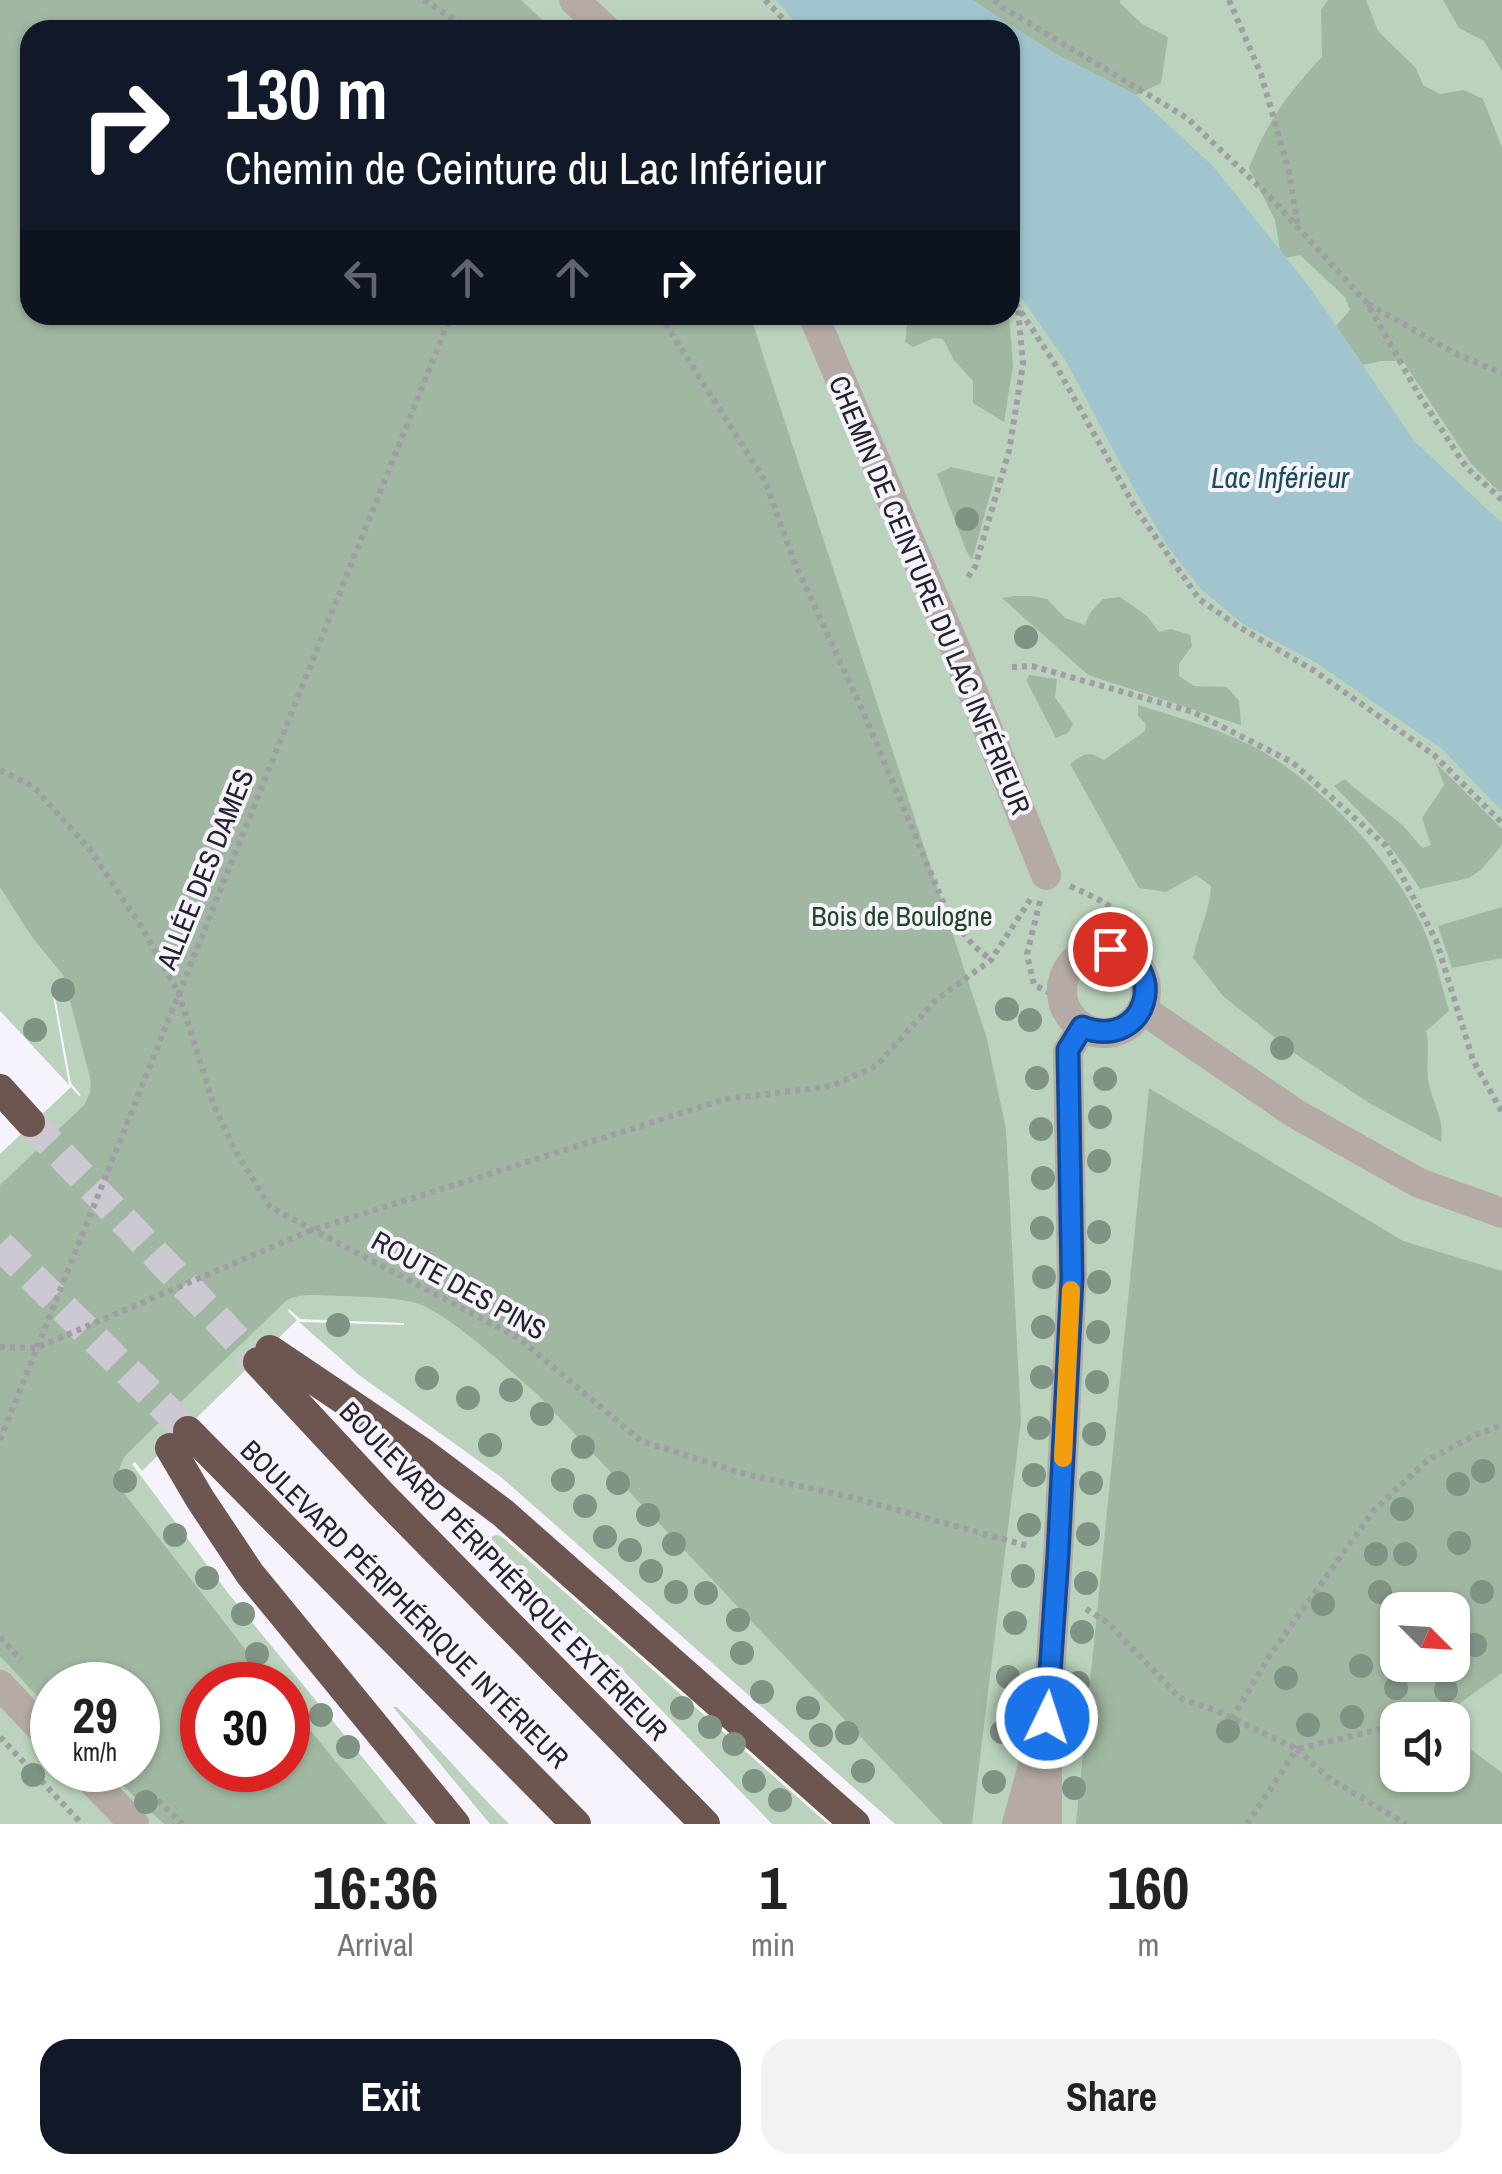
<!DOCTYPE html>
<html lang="en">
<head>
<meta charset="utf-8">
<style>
	:root { --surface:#fff; --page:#f2f2f2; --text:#222; --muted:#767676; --accent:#111827 }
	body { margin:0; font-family:"Archivo Narrow",sans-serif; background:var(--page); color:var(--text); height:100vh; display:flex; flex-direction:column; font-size:38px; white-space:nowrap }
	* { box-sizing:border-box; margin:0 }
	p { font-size:32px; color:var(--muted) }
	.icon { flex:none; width:55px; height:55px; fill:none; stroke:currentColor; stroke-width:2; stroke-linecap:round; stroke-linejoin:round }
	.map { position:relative; height:1824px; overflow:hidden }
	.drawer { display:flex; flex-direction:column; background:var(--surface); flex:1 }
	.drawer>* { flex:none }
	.guide { position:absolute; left:20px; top:20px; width:1000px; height:305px; border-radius:30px; box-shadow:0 2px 8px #0004; background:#111827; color:#fff; overflow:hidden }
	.needle { width:65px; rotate:114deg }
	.buttons { position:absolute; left:1380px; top:1592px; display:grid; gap:20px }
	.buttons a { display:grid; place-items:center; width:90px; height:90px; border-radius:20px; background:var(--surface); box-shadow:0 2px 8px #0004; font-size:50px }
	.speed { position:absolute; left:30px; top:1662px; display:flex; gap:20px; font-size:50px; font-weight:700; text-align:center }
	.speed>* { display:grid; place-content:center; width:130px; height:130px; border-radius:50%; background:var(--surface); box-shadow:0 2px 8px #0004; line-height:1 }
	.speed small { font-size:25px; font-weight:400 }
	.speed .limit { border:15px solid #d22; background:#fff; color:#111 }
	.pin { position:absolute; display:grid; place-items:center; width:85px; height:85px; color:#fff; margin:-42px; border:5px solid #fff; border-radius:50%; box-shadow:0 2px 10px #0007 }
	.me { position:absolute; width:110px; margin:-55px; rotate:4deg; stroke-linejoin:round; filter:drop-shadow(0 0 8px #0008) }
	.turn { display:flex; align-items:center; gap:35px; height:210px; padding:0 40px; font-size:45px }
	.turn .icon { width:130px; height:130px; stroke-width:2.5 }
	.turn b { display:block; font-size:70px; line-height:85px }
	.lanes { display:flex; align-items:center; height:95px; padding:0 40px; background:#0003; justify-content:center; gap:50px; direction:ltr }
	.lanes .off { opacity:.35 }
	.eta { display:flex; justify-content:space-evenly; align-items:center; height:170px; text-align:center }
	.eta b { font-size:60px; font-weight:700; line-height:70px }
	.cta { display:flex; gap:20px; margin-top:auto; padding:20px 40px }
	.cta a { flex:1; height:115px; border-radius:30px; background:var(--accent); color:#fff; font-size:40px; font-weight:700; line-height:115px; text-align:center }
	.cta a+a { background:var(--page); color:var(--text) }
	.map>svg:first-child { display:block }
</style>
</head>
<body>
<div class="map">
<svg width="1502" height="1824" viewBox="0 0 1502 1824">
	<rect width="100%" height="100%" fill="#f6f3fd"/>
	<path fill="#bbd3bc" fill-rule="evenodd" d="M0 0H1502V1824H895L501 1477 359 1375 299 1322 404 1325V1323L300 1319 289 1309 288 1311 297 1320 142 1471 135 1462 132 1464 228 1593 417 1824H0V1154L71 1087 79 1096 81 1095 71 1083 55 996H53L69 1085 0 1011ZM30 30H1010V315H30ZM1398 1610H1452V1665H1398ZM52 1685H138V1770H52ZM202 1685H288V1770H202ZM1398 1720H1452V1775H1398Z
		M498 1535 502 1537 828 1824H772L607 1654 601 1659 491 1547 492 1536Z
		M393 1707H397C436 1744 471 1786 509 1824H490Z"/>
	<path fill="#a0b8a1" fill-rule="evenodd" d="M0 0H521L553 30H30V315H750L987 1039 1006 1129 1021 1421 972 1824H943L538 1395C511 1372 444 1308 412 1302 389 1297 364 1297 341 1296 324 1296 302 1292 287 1300L137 1444 124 1457 117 1475 124 1493 273 1685H202V1770H288V1703L387 1824H164L106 1770H138V1685H52V1712L0 1656V1185L84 1105 90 1093 91 1081 63 975 32 937 0 887Z
		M972 0H1120V3L1142 24 1168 37 1161 83 1136 95 1054 53Z
		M1328 0H1366L1378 31 1416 68 1423 85 1440 94 1464 90 1483 99 1502 148V491L1499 492 1469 461 1403 361H1381L1363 365 1336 326 1350 310 1345 297 1300 255 1286 258 1280 250 1275 220 1249 168C1266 123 1289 92 1322 57L1321 10Z
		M1443 0H1502V71L1484 41 1459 28Z
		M912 315H1009L1013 366 1004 422 973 403V381L954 360 943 339 934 338 913 347 905 342 907 325Z
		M951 467 995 477 972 560 966 550 937 474Z
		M1015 596H1030L1047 599 1065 618 1085 625 1090 613 1103 599 1120 597 1147 616 1159 632 1171 629 1190 635 1192 646 1179 664V676L1194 686 1227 687 1239 701 1241 725 1088 675 1002 598Z
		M1029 675 1057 679 1055 697 1073 724 1068 733 1056 738 1029 686 1027 680Z
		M1138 705C1174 716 1212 727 1246 743 1315 775 1400 866 1427 937 1436 961 1442 986 1449 1011L1426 1031C1430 1047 1426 1063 1428 1079 1432 1103 1445 1118 1441 1142L1369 1103 1294 1053 1223 996 1193 958C1198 933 1210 911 1211 886L1196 875 1166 892 1139 888 1070 764C1085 753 1087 750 1104 760L1145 731 1146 724 1138 716Z
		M1436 763 1502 829V845L1482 869 1469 878 1420 889C1396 850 1366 818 1334 786L1345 779C1362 796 1382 808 1400 823 1409 831 1414 840 1423 848L1431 845 1422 818 1444 785Z
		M1502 907V958L1452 968 1438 926Z
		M1149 1088 1403 1241 1502 1271V1673L1456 1706 1452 1720H1398V1775H1452L1453 1736 1502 1773V1824H1076ZM1398 1610H1452V1665H1398Z"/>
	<path fill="#a1c5cf" d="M776 0H972L1054 53 1136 95 1213 166 1311 289 1414 441 1502 523V811L1442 749 1315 662 1243 624 1201 589 1168 547 1134 489 1066 361 1010 282V30H802Z"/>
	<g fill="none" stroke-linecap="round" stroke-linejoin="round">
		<path stroke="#ccc9d3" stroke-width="30" stroke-dasharray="30 15" stroke-linecap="butt" d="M30 1122 258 1362
			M0 1245 188 1431"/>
		<path stroke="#a09da7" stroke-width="6" stroke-dasharray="5 5" stroke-linecap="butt" d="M424 0 471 30
			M765 0 794 30
			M994 0 1002 7 1187 118 1269 196 1367 303 1419 395 1466 467 1502 500
			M1229 0 1261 74 1289 172 1298 227
			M1010 295 1055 364 1136 509 1199 599 1239 627 1313 670 1434 755 1502 823
			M1368 304 1458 355 1502 373
			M660 315 765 481 794 561 864 714 949 916 974 946 991 960
			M968 577 975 567 1009 451 1023 364 1018 309
			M1012 667 1032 666 1193 712 1292 762 1386 846 1436 940 1473 1060 1502 1112
			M0 770 34 787 90 850 141 926 179 994 214 1106 235 1150 270 1207 520 1339 641 1441 745 1474 854 1498 1028 1546
			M1070 886C1109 904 1130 910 1131 958
			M1040 901 1027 954 1034 985 1063 999
			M0 1347 36 1348 312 1230 726 1099 832 1086 876 1066 936 1000 991 960 1032 897
			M0 1440 451 315
			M1086 1609 1107 1622 1180 1698 1217 1711 1297 1749 1398 1725
			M0 1637 21 1660
			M1232 1719 1268 1658 1374 1510 1428 1460 1475 1435 1502 1425
			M1424 1720 1467 1719
			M0 1737 82 1824
			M158 1800 182 1824
			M1247 1824 1297 1749 1327 1777 1406 1824"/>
		<path stroke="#b6aaa6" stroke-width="30" d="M574 0 606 30
			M813 315 956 650 1046 875
			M1062 991a42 42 0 1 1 84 0a42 42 0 1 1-84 0Z
			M1142 1009 1296 1114 1419 1183 1502 1213
			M0 1685 52 1740
			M82 1770 134 1824
			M1017 1824 1036 1755
			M1047 1824V1718L1058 1555 1072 1278 1068 1051 1082 1027"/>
		<path stroke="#6d564f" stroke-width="30" d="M0 1089 30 1122
			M270 1350 423 1453 503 1513 855 1824
			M258 1362 380 1493 705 1824
			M188 1431 576 1824
			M170 1448 200 1499 250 1574 455 1824"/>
	</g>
	<g fill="#809486">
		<circle cx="967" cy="519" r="12"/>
		<circle cx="1026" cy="637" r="12"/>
		<circle cx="63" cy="990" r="12"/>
		<circle cx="1007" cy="1009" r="12"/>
		<circle cx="1030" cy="1020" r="12"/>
		<circle cx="35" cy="1030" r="12"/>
		<circle cx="1282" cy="1048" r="12"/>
		<circle cx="1037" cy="1078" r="12"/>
		<circle cx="1105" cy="1079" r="12"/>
		<circle cx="1100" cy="1117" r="12"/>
		<circle cx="1041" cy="1129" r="12"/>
		<circle cx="1099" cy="1161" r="12"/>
		<circle cx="1043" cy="1178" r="12"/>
		<circle cx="1042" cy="1228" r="12"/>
		<circle cx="1099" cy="1232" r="12"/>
		<circle cx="1044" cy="1277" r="12"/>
		<circle cx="1099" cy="1282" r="12"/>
		<circle cx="338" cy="1325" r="12"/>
		<circle cx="1043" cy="1327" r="12"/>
		<circle cx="1098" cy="1332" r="12"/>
		<circle cx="1042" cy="1377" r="12"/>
		<circle cx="427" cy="1378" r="12"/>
		<circle cx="1097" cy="1382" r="12"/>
		<circle cx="511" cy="1390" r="12"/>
		<circle cx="468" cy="1398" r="12"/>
		<circle cx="542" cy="1414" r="12"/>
		<circle cx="1039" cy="1428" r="12"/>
		<circle cx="1094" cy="1434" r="12"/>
		<circle cx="490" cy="1445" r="12"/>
		<circle cx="583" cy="1447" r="12"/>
		<circle cx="1483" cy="1471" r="12"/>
		<circle cx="1034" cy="1475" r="12"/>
		<circle cx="563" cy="1480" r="12"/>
		<circle cx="125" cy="1481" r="12"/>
		<circle cx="618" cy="1483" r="12"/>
		<circle cx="1091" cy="1483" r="12"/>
		<circle cx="1458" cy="1484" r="12"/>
		<circle cx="585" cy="1506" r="12"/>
		<circle cx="1402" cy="1509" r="12"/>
		<circle cx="648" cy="1515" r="12"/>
		<circle cx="1029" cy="1525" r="12"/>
		<circle cx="1088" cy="1534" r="12"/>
		<circle cx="175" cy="1535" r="12"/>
		<circle cx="605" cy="1537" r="12"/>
		<circle cx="1459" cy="1543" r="12"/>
		<circle cx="674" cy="1544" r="12"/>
		<circle cx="630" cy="1550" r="12"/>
		<circle cx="1376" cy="1554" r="12"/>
		<circle cx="1405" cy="1554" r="12"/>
		<circle cx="651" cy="1571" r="12"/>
		<circle cx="1023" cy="1576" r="12"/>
		<circle cx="207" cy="1578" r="12"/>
		<circle cx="1086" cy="1583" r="12"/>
		<circle cx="676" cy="1592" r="12"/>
		<circle cx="1380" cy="1592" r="12"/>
		<circle cx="1482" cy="1592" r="12"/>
		<circle cx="706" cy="1593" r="12"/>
		<circle cx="1323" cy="1604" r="12"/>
		<circle cx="243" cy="1614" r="12"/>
		<circle cx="738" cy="1620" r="12"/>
		<circle cx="1015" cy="1623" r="12"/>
		<circle cx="1082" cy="1632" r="12"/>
		<circle cx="1475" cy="1645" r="12"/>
		<circle cx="742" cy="1653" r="12"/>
		<circle cx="257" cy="1654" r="12"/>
		<circle cx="1361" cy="1666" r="12"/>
		<circle cx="1008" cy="1677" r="12"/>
		<circle cx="1286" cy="1678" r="12"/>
		<circle cx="1078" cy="1683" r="12"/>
		<circle cx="1396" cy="1688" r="12"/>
		<circle cx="1446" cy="1690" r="12"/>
		<circle cx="762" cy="1692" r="12"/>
		<circle cx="682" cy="1708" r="12"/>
		<circle cx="808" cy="1708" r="12"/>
		<circle cx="321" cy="1715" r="12"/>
		<circle cx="1352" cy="1717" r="12"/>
		<circle cx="1308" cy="1725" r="12"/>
		<circle cx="710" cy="1727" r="12"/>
		<circle cx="1228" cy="1731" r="12"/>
		<circle cx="1002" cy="1732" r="12"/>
		<circle cx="847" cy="1733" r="12"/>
		<circle cx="1076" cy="1733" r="12"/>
		<circle cx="821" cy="1735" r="12"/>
		<circle cx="734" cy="1744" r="12"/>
		<circle cx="348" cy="1747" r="12"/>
		<circle cx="863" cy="1771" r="12"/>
		<circle cx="33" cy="1775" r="12"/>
		<circle cx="754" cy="1781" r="12"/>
		<circle cx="994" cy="1782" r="12"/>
		<circle cx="1074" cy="1788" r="12"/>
		<circle cx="780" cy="1800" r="12"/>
		<circle cx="146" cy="1802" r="12"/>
	</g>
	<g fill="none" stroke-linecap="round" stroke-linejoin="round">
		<defs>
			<path id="route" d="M1047 1718 1058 1555 1072 1278 1068 1050 1082 1027C1147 1052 1171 964 1110 949"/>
		</defs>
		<use href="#route" stroke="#114b97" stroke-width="25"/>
		<use href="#route" stroke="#1a73e8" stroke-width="18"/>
		<path stroke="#f59e0b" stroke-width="18" d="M1063 1458 1071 1290"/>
	</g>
	<g text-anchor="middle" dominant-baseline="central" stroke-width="8" stroke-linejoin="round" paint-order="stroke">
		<g font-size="28" fill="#24222b" stroke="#f6f3fd">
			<text transform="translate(930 595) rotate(67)">CHEMIN DE CEINTURE DU LAC INFÉRIEUR</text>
			<text transform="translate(205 869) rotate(-68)">ALLÉE DES DAMES</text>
			<text transform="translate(459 1285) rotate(29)">ROUTE DES PINS</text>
			<text transform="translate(504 1571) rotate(46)">BOULEVARD PÉRIPHÉRIQUE EXTÉRIEUR</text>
			<text transform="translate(405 1604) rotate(45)">BOULEVARD PÉRIPHÉRIQUE INTÉRIEUR</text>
		</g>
		<g font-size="28" fill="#204625" stroke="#f6f3fd">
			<text x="902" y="916">Bois de Boulogne</text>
		</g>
		<g font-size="30" font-style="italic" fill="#194d59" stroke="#f6f3fd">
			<text x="1280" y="477">Lac Inférieur</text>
		</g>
	</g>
</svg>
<div class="buttons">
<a><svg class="needle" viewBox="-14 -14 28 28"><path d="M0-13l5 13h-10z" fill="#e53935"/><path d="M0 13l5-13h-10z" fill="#767676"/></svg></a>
<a><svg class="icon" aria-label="sound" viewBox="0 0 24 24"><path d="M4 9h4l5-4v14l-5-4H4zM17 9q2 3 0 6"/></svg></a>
</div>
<div class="speed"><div>29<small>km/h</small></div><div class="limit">30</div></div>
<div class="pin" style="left:1110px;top:949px;background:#d93025"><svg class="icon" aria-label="arrive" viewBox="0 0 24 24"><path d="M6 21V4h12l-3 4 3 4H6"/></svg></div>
<svg class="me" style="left:1047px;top:1718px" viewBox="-20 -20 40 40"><circle r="17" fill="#1a73e8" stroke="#fff" stroke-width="3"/><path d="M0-11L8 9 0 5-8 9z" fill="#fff"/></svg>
<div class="guide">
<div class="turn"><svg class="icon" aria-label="right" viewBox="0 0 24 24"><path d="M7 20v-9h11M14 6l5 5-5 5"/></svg><div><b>130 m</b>Chemin de Ceinture du Lac Inférieur</div></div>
<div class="lanes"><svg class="icon off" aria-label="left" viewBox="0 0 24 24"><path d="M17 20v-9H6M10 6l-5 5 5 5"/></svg><svg class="icon off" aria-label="ahead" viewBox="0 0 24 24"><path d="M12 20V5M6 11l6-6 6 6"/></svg><svg class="icon off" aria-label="ahead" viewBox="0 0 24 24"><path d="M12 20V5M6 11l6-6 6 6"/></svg><svg class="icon" aria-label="right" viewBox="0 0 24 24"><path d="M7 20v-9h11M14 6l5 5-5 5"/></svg></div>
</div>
</div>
<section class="drawer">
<div class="eta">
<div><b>16:36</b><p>Arrival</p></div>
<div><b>1</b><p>min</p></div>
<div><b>160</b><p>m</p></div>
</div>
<div class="cta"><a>Exit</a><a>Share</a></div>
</section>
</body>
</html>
